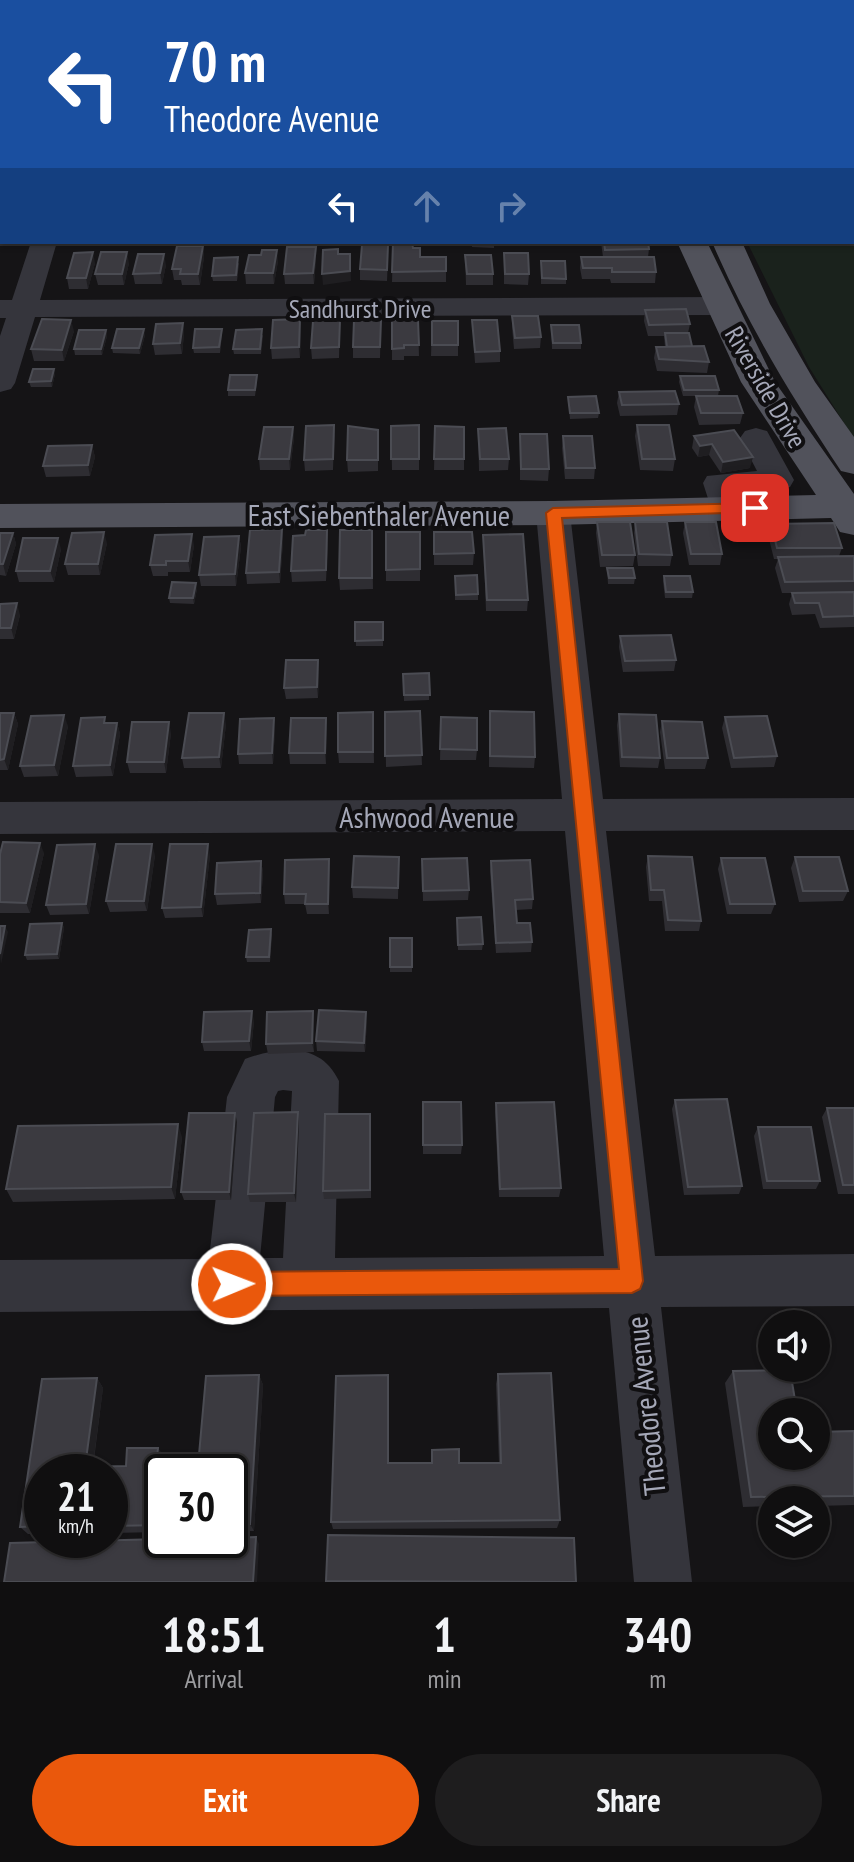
<!DOCTYPE html>
<html lang="en">
<head>
<meta charset="utf-8">
<style>
	:root { --surface:#100f10; --page:#1e1d1e; --text:#f1f3f6; --muted:#9c9c9f; --line:#302f30; --accent:#ea580c }
	body { margin:0; font-family:"PT Sans Narrow",sans-serif; background:var(--page); color:var(--text); height:100vh; display:flex; flex-direction:column; font-size:30px; white-space:nowrap }
	* { box-sizing:border-box; margin:0 }
	p { font-size:26px; color:var(--muted) }
	.icon { flex:none; width:44px; height:44px; fill:none; stroke:currentColor; stroke-width:2; stroke-linecap:round; stroke-linejoin:round }
	.map { position:relative; height:1582px; overflow:hidden }
	.panel { display:flex; flex-direction:column; background:var(--surface); flex:1 }
	.panel>* { flex:none }
	.hud { position:absolute; left:0px; top:0px; width:854px; height:244px; box-shadow:0 2px 6px #0004,0 0 0 2px var(--line); background:#1a4fa0; color:#fff; overflow:hidden }
	.fabs { position:absolute; left:758px; top:1310px; display:grid; gap:16px }
	.fabs a { display:grid; place-items:center; width:72px; height:72px; border-radius:50%; background:var(--surface); box-shadow:0 2px 6px #0004,0 0 0 2px var(--line); font-size:40px }
	.speed { position:absolute; left:24px; top:1454px; display:flex; gap:16px; font-size:40px; font-weight:700; text-align:center }
	.speed>* { display:grid; place-content:center; width:104px; height:104px; border-radius:50%; background:var(--surface); box-shadow:0 2px 6px #0004,0 0 0 2px var(--line); line-height:1 }
	.speed small { font-size:20px; font-weight:400 }
	.speed .limit { border:4px solid #111; border-radius:12px; background:#fff; color:#111 }
	.pin { position:absolute; display:grid; place-items:center; width:68px; height:68px; color:#fff; margin:-34px; border-radius:16px; box-shadow:0 4px 12px #0006 }
	.me { position:absolute; width:88px; margin:-44px; rotate:89deg; stroke-linejoin:round; filter:drop-shadow(0 0 6px #0008) }
	.turn { display:flex; align-items:center; gap:28px; height:168px; padding:0 32px; font-size:36px }
	.turn .icon { width:104px; height:104px; stroke-width:2.5 }
	.turn b { display:block; font-size:56px; line-height:68px }
	.lanes { display:flex; align-items:center; height:76px; padding:0 32px; background:#0003; justify-content:center; gap:40px; direction:ltr }
	.lanes .off { opacity:.35 }
	.eta { display:flex; justify-content:space-evenly; align-items:center; height:136px; text-align:center }
	.eta b { font-size:48px; font-weight:800; line-height:56px }
	.action { display:flex; gap:16px; margin-top:auto; padding:16px 32px }
	.action a { flex:1; height:92px; border-radius:48px; background:var(--accent); color:#fff; font-size:32px; font-weight:800; line-height:92px; text-align:center }
	.action a+a { background:var(--page); color:var(--text) }
	.map>svg:first-child { display:block }
</style>
</head>
<body>
<div class="map">
<svg width="854" height="1582" viewBox="0 0 854 1582">
	<rect width="100%" height="100%" fill="#151416"/>
	<path fill="#1a221c" d="M726 0H854V439L809 367 747 242H852V2Z"/>
	<g fill="none" stroke-linecap="round" stroke-linejoin="round">
		<path fill="#35353c" fill-rule="evenodd" d="M87 0H109L86 2Z
			M208 0H230V2H208Z
			M265 0H289L291 2H267Z
			M425 0H449L451 2H427Z
			M570 0H594L596 2H572Z
			M0 150H2V164H0Z
			M31 242H57L40 300 721 297 731 300 735 306 731 312 721 315 35 317 15 383 11 389 0 392V336L6 318H0V300H12Z
			M756 428 767 431 794 480 790 487 738 492 743 509 738 517 726 520 714 517 703 483 707 476 757 471 740 438 745 431Z
			M553 502 565 505 570 513 603 799 854 798V830L606 831 655 1256 854 1254V1306L661 1307 692 1582H634L609 1308 0 1312V1260L209 1259 227 1097 245 1059C280 1046 321 1042 339 1081L335 1258 604 1256 565 831 0 834V802L562 799 536 513 541 505ZM283 1090 292 1091 283 1258H260L275 1097 278 1091Z"/>
		<path fill="#51525b" fill-rule="evenodd" d="M678 0H702L677 2Z
			M677 242H707L775 382 854 494V535L840 532 831 518 553 525 0 528V504L553 501 816 495 741 382Z
			M712 242H742L770 304 815 382 854 437V474L841 471C792 397 747 324 712 242Z"/>
	</g>
	<path fill="#2e2d32" d="M0 27H2V80H0Z
		M0 172H2V211H0Z
		M472 242H494V248L472 247Z
		M601 242H648L649 249 648 257 656 272 655 283H611L610 279H582L580 268 581 257H603Z
		M393 243 413 248 420 257H446V282H392Z
		M203 246 204 257 200 285H182L181 280H174L172 269Z
		M316 247V258L314 284H285L284 274Z
		M504 253 529 274 528 285 504 284Z
		M465 255 493 274V285H466Z
		M388 256 387 281 360 280V269Z
		M278 261 274 284H246L245 273Z
		M541 261 566 279V284H541Z
		M95 263 88 289H69L67 278Z
		M129 263 124 285H98L95 274Z
		M239 263 237 281H213L212 276Z
		M166 265 162 284H135L133 274Z
		M645 310 690 324 688 333 692 346 709 362 707 373 657 371 654 358 656 347H665L664 336H648L644 321Z
		M512 316 541 337 540 348 514 349 512 327Z
		M340 320 339 358 312 359 311 348Z
		M381 320 380 358H353V347Z
		M392 320H418L419 356H404V360H392Z
		M472 320 500 351V362L475 363Z
		M432 321H458V356H431Z
		M183 323 184 334 182 354 155 355 153 344Z
		M551 325 581 343V349H552Z
		M222 329V335L220 353H194L193 348Z
		M106 330 107 336 102 355H75L74 349Z
		M301 330 300 358 272 359 271 348Z
		M74 331 64 361H34L31 349Z
		M145 335 140 354 113 353 112 348Z
		M263 335 261 354H234L233 349Z
		M55 374 52 387H31L29 382Z
		M257 375V381L255 396H228V390Z
		M680 376 719 390 718 396H683L679 382Z
		M619 392 679 404 677 415 620 416 617 403Z
		M696 396 743 413 740 424 699 425 694 407Z
		M568 397 599 413 598 418 570 419Z
		M334 425 333 470 305 471 304 460Z
		M419 425V470H392L391 426Z
		M637 425 675 459 673 471 640 470 635 436Z
		M435 426 464 427V470H434Z
		M293 427 294 438 290 470H260L259 459Z
		M478 429 509 459 508 470 479 471Z
		M378 430V471L348 472 347 460Z
		M734 430 750 468 721 473 709 455 698 457 692 448 694 436Z
		M520 434 549 469 548 481 520 480Z
		M563 436 595 468 594 479H565L562 448Z
		M92 445 95 457 90 476 46 477 43 466Z
		M597 522 635 555 633 566 600 567 596 533Z
		M635 522 672 555 670 566H638L634 533Z
		M685 522 722 554 720 565H689L683 533Z
		M771 524 842 548 839 556H854V627L820 628 815 614 792 615 789 604 792 593H782L775 568 778 559H774L768 535Z
		M282 529 283 541 280 583 247 584 246 573Z
		M327 530 328 541 326 581 292 582 291 571 305 535Z
		M372 530 373 589 340 590 339 578Z
		M420 532V581H386V570Z
		M434 532 474 553 473 565H434Z
		M0 533H13L16 544 6 576 0 575Z
		M483 535 528 600 527 611H486Z
		M239 536 241 547 236 586H201L199 575Z
		M107 543 100 575H68L65 564Z
		M194 545 190 572H168V576H153L150 565Z
		M61 549 54 582H19L16 571Z
		M607 568 635 578 634 584H608Z
		M455 576 478 594V600H455Z
		M664 576 693 592 692 598H665L663 581Z
		M197 589 194 604 170 603 169 598Z
		M0 604 20 615 14 639H0Z
		M355 622H383V646H356Z
		M620 636 676 660 674 671 623 672 619 647Z
		M318 660 319 671 318 698 286 699 284 688Z
		M429 673V700L404 701 403 674Z
		M420 711 422 765 386 767 385 712Z
		M373 712 374 763H339L338 752Z
		M0 713H14L18 724 8 770H0Z
		M619 714 660 758 658 768 620 767 617 725Z
		M441 717 477 750 476 760H440Z
		M725 717 777 756 774 767 731 768 722 728Z
		M326 718V764H290L289 753Z
		M662 721 708 758 705 769H665L660 732Z
		M489 722 535 757 534 768 489 767Z
		M106 723H117L120 734 113 776 76 777 73 766Z
		M226 724 221 768H184L182 758Z
		M68 726 58 776 24 777 20 766Z
		M275 729 273 764H239L238 754Z
		M171 733 166 773H130L127 762Z
		M44 853 30 913H0V854Z
		M99 855 89 914 50 915 46 905Z
		M155 855 147 911 110 912 106 901Z
		M210 855 203 917 165 918 162 908Z
		M648 856 701 921 699 931H665L662 901H649L646 867Z
		M399 857 398 899 353 898 352 887Z
		M795 857 848 891 843 901 799 902 791 868Z
		M721 858 775 904 771 914H727L718 869Z
		M329 859V914H307L305 904H285L284 894Z
		M422 859 469 890 468 900 423 901Z
		M261 861 263 872 261 903 217 905 215 894Z
		M491 861 533 899 532 909 516 910 517 923 532 942 531 952 496 953 490 871Z
		M457 918 483 944 482 950H458Z
		M62 923 64 928 59 959 27 960 25 955Z
		M271 929 272 935 270 962H247L246 957Z
		M390 938H412V972H390Z
		M313 1011 314 1020V1052L268 1054 266 1044Z
		M254 1021 251 1051H204L202 1042Z
		M367 1021 365 1052 317 1051 316 1041Z
		M675 1100 742 1186 739 1194 684 1195 672 1109Z
		M423 1102 462 1145 461 1154H423Z
		M496 1103 561 1188 559 1197H499L495 1112Z
		M827 1108H854V1194H838L822 1117Z
		M298 1112 299 1121 296 1202H250L248 1194Z
		M235 1113 237 1122 231 1200H184L181 1192Z
		M371 1123V1198L324 1199 323 1191Z
		M758 1127 820 1181 816 1189H763L754 1136Z
		M182 1137 175 1199 13 1202 6 1189Z
		M733 1371 772 1456 854 1431V1505L816 1506V1500H772V1506L743 1507 725 1383Z
		M498 1374 560 1520 557 1528 333 1529 331 1522 388 1375V1463H499L496 1384Z
		M259 1375 263 1385 254 1531H230V1472H162V1532L110 1533V1472H42V1534H28L20 1527 42 1379 97 1378 103 1388 93 1467 126 1466 127 1448H158L163 1456 162 1466H198L206 1376Z"/>
	<path fill="#1f1e21" d="M203 246 204 257 200 285 198 274Z
		M316 247V258L314 284 313 273Z
		M277 250 278 261 274 284 273 273Z
		M93 252 95 263 88 289 86 278Z
		M127 252 129 263 124 285 122 274Z
		M164 254 166 265 162 284 160 273Z
		M350 254 351 281 323 285 322 274Z
		M300 319 301 330 300 358 299 347Z
		M71 320 74 331 64 361 62 350Z
		M183 323 184 334 182 354 180 343Z
		M144 329 145 335 140 354 139 348Z
		M106 330 107 336 102 355 101 349Z
		M54 369 55 374 52 387 51 381Z
		M334 425 335 436 333 470V459Z
		M293 427 294 438 290 470 289 459Z
		M712 444 709 455 698 457 700 446Z
		M92 445 95 457 90 476 88 465Z
		M753 457 750 468 721 473 723 462Z
		M282 529 283 541 280 583 279 572Z
		M327 530 328 541 326 581V570Z
		M104 532 107 543 100 575 98 564Z
		M13 533 16 544 6 576 3 564Z
		M192 534 194 545 190 572 188 561Z
		M239 536 241 547 236 586 235 574Z
		M58 538 61 549 54 582 50 571Z
		M196 583 197 589 194 604 193 598Z
		M17 603 20 615 14 639 11 628Z
		M318 660 319 671 318 698 317 687Z
		M14 713 18 724 8 770 4 759Z
		M224 713 226 724 221 768 219 757Z
		M64 715 68 726 58 776 54 765Z
		M274 718 275 729 273 764 272 753Z
		M326 718 327 729 326 764 325 753Z
		M169 722 171 733 166 773 164 762Z
		M117 723 120 734 113 776 110 765Z
		M40 843 44 853 30 913 26 903Z
		M95 844 99 855 89 914 86 904Z
		M152 844 155 855 147 911 144 901Z
		M208 844 210 855 203 917 201 907Z
		M329 859 330 870 329 914 328 904Z
		M261 861 263 872 261 903 260 893Z
		M62 923 64 928 59 959 57 954Z
		M5 926 8 932 1 964 0 954Z
		M252 1011 254 1021 251 1051 249 1041Z
		M313 1011 314 1020V1052L312 1043Z
		M366 1012 367 1021 365 1052 364 1043Z
		M298 1112 299 1121 296 1202 294 1193Z
		M235 1113 237 1122 231 1200 229 1192Z
		M178 1124 182 1137 175 1199 171 1187Z
		M259 1375 263 1385 254 1531 250 1524Z
		M97 1378 103 1388 92 1472 85 1467Z
		M158 1448 163 1456 161 1475 156 1466Z
		M256 1537 259 1544 257 1582H253Z"/>
	<path fill="#3b3a40" stroke="#4b4c53" stroke-width="2" d="M6 0H42L41 2H5Z
		M145 0H181V2H144Z
		M364 0H382L376 2H367Z
		M395 0H414L418 2H389Z
		M511 0H545L539 2H514Z
		M0 119H2V132H0Z
		M0 172H2V200H0Z
		M604 242H648L649 249 605 250Z
		M393 243H412L413 248H420V257H446V271L392 272Z
		M362 245H388L387 270 360 269Z
		M177 246H203L198 274H180L181 269H172Z
		M287 247H316L313 273 284 274Z
		M338 249V254H350V271L322 274 323 250Z
		M262 250H277L273 273H245L249 255H261Z
		M93 252 86 278H67L74 253Z
		M101 252H127L122 274H95Z
		M504 253H528L529 274H505Z
		M138 254H164L160 273 133 274Z
		M465 255H491L493 274H467Z
		M238 257 236 275 212 276 214 258Z
		M581 257H654L656 272H612V268H583Z
		M541 261H565L566 279 542 278Z
		M686 309 690 324 649 325 645 310Z
		M512 316H538L541 337 515 338Z
		M42 319 71 320 62 350 31 349Z
		M300 319 299 347 271 348 273 320Z
		M340 320 339 347 311 348 313 321Z
		M354 320H381L380 347H353Z
		M392 320H418L419 345H404V348L392 349Z
		M472 320H497L500 351 475 352Z
		M432 321H458V345H432Z
		M183 323 180 343 153 344 156 324Z
		M551 325H579L581 343H553Z
		M117 329H144L139 348H112Z
		M195 329H222L219 347 193 348Z
		M262 329 260 349H233L236 330Z
		M79 330H106L101 349H74Z
		M665 333H689L692 346 667 347Z
		M704 346 709 362 659 359 656 347Z
		M33 369H54L51 381 29 382Z
		M230 375H257L255 390H228Z
		M680 376H715L719 390H684Z
		M675 391 679 404 622 405 619 392Z
		M596 396 599 413H570L568 397Z
		M696 396H737L743 413H701Z
		M334 425 333 459 304 460 306 426Z
		M419 425V459H391V426Z
		M637 425H669L675 459H642Z
		M348 426 378 430V460H347Z
		M435 426 464 427V459H434Z
		M264 427H293L289 459H259Z
		M506 428 509 459H480L478 429Z
		M734 430 753 457 723 462 712 444 700 446 694 436Z
		M520 434H547L549 469H521Z
		M563 436H592L595 468H566Z
		M92 445 88 465 43 466 48 446Z
		M597 522H630L635 555H602Z
		M635 522H667L672 555 639 554Z
		M685 522H716L722 554H691Z
		M834 523 842 548H777L771 524Z
		M282 529 279 572 246 573 250 530Z
		M306 530H327L326 570 291 571 293 536 305 535Z
		M340 530H372V578H339Z
		M104 532 98 564H65L72 533Z
		M386 532H420V569L386 570Z
		M434 532H472L474 553 434 554Z
		M0 533H13L3 564H0Z
		M192 534 188 561H166V565H150L155 535Z
		M523 534 528 600H487L483 535Z
		M239 536 235 574 199 575 204 537Z
		M23 538H58L50 571H16Z
		M854 556V581L785 582 778 557Z
		M607 568H633L635 578H609Z
		M477 575 478 594 456 595 455 576Z
		M664 576H690L693 592H666Z
		M172 582 196 583 193 598H169Z
		M854 592V616L823 617 819 603H795L792 593Z
		M17 603 11 628H0V604Z
		M355 622H383V640L355 641Z
		M671 635 676 660 625 661 620 636Z
		M286 660H318L317 687 284 688Z
		M429 673 430 695H404L403 674Z
		M420 711 422 755 385 756V712Z
		M490 711 534 712 535 757 490 756Z
		M373 712V752H338V713Z
		M0 713H14L4 759 0 760Z
		M189 713H224L219 757 182 758Z
		M619 714 656 715 660 758 622 757Z
		M64 715 54 765 20 766 31 716Z
		M767 716 777 756 734 758 725 717Z
		M105 717 104 723H117L110 765 73 766 81 718Z
		M441 717 477 718V750L440 749Z
		M274 718 272 753 238 754 240 719Z
		M291 718H326L325 753H289Z
		M662 721 702 722 708 758H667Z
		M132 722H169L164 762H127Z
		M3 842 40 843 26 903 0 902V854Z
		M95 844 86 904 46 905 57 845Z
		M116 844H152L144 901H106Z
		M170 844H208L201 907 162 908Z
		M354 856 399 857 398 888 352 887Z
		M648 856 692 857 701 921 668 920 664 890H651Z
		M795 857H839L848 891H803Z
		M467 858 469 890 423 891 422 859Z
		M721 858H765L775 904H730Z
		M329 859 328 904H305L306 894H284L285 860Z
		M530 860 533 899 515 900 517 923H530L532 942 496 943 491 861Z
		M261 861 260 893 215 894 217 863Z
		M481 917 483 944 458 945 457 918Z
		M62 923 57 954 25 955 30 924Z
		M0 926H5L0 954Z
		M271 929 269 957H246L249 930Z
		M390 938H412V967H390Z
		M319 1010 366 1012 364 1043 316 1041Z
		M252 1011 249 1041 202 1042 204 1012Z
		M313 1011 312 1043 266 1044 267 1012Z
		M727 1099 742 1186 688 1187 675 1100Z
		M423 1102H461L462 1145H423Z
		M554 1102 561 1188 500 1189 496 1103Z
		M827 1108H854V1185H843Z
		M298 1112 294 1193 248 1194 254 1113Z
		M189 1113H235L229 1192H181Z
		M325 1114H370V1190L323 1191Z
		M178 1124 171 1187 6 1189 18 1126Z
		M758 1127H811L820 1181H767Z
		M790 1370 797 1412H772V1456H816V1432L854 1431V1496L751 1497 733 1371Z
		M551 1373 560 1520 331 1522 336 1376 388 1375V1463H432V1450L459 1449V1463H501L498 1374Z
		M259 1375 250 1524H230V1472H162V1525L110 1526V1472H42V1526L20 1527 42 1379 97 1378 85 1467 126 1466 127 1448H158L156 1466H198L206 1376Z
		M328 1535 574 1538 576 1582 326 1581Z
		M256 1537 253 1582H4L10 1543 162 1539 230 1540V1538Z"/>
	<path fill="#ea580c" stroke="#983908" stroke-width="2" d="M755 503 762 508 760 512 562 518 643 1281 640 1289 632 1293 232 1296 224 1293 220 1284 224 1276 232 1272 619 1269 546 513 553 508Z"/>
	<g text-anchor="middle" dominant-baseline="central" stroke-width="8" stroke-linejoin="round" paint-order="stroke">
		<g font-size="26" fill="#a5a8b8" stroke="#100f11">
			<text x="360" y="308">Sandhurst Drive</text>
			<text transform="translate(766 387) rotate(60)">Riverside Drive</text>
		</g>
		<g font-size="30" fill="#a5a8b8" stroke="#100f11">
			<text x="379" y="514">East Siebenthaler Avenue</text>
			<text x="427" y="816">Ashwood Avenue</text>
			<text transform="translate(645 1406) rotate(-96)">Theodore Avenue</text>
		</g>
	</g>
</svg>
<div class="fabs">
<a><svg class="icon" aria-label="sound" viewBox="0 0 24 24"><path d="M4 9h4l5-4v14l-5-4H4zM17 9q2 3 0 6"/></svg></a>
<a><svg class="icon" aria-label="search" viewBox="0 0 24 24"><circle cx="10" cy="10" r="6"/><path d="M15 15l6 6"/></svg></a>
<a><svg class="icon" aria-label="layers" viewBox="0 0 24 24"><path d="M12 4l9 5-9 5-9-5zM3 14l9 5 9-5"/></svg></a>
</div>
<div class="speed"><div>21<small>km/h</small></div><div class="limit">30</div></div>
<div class="pin" style="left:755px;top:508px;background:#d93025"><svg class="icon" aria-label="arrive" viewBox="0 0 24 24"><path d="M6 21V4h12l-3 4 3 4H6"/></svg></div>
<svg class="me" style="left:232px;top:1284px" viewBox="-20 -20 40 40"><circle r="17" fill="#ea580c" stroke="#fff" stroke-width="3"/><path d="M0-11L8 9 0 5-8 9z" fill="#fff"/></svg>
<div class="hud">
<div class="turn"><svg class="icon" aria-label="left" viewBox="0 0 24 24"><path d="M17 20v-9H6M10 6l-5 5 5 5"/></svg><div><b>70 m</b>Theodore Avenue</div></div>
<div class="lanes"><svg class="icon" aria-label="left" viewBox="0 0 24 24"><path d="M17 20v-9H6M10 6l-5 5 5 5"/></svg><svg class="icon off" aria-label="ahead" viewBox="0 0 24 24"><path d="M12 20V5M6 11l6-6 6 6"/></svg><svg class="icon off" aria-label="right" viewBox="0 0 24 24"><path d="M7 20v-9h11M14 6l5 5-5 5"/></svg></div>
</div>
</div>
<section class="panel">
<div class="eta">
<div><b>18:51</b><p>Arrival</p></div>
<div><b>1</b><p>min</p></div>
<div><b>340</b><p>m</p></div>
</div>
<div class="action"><a>Exit</a><a>Share</a></div>
</section>
</body>
</html>
